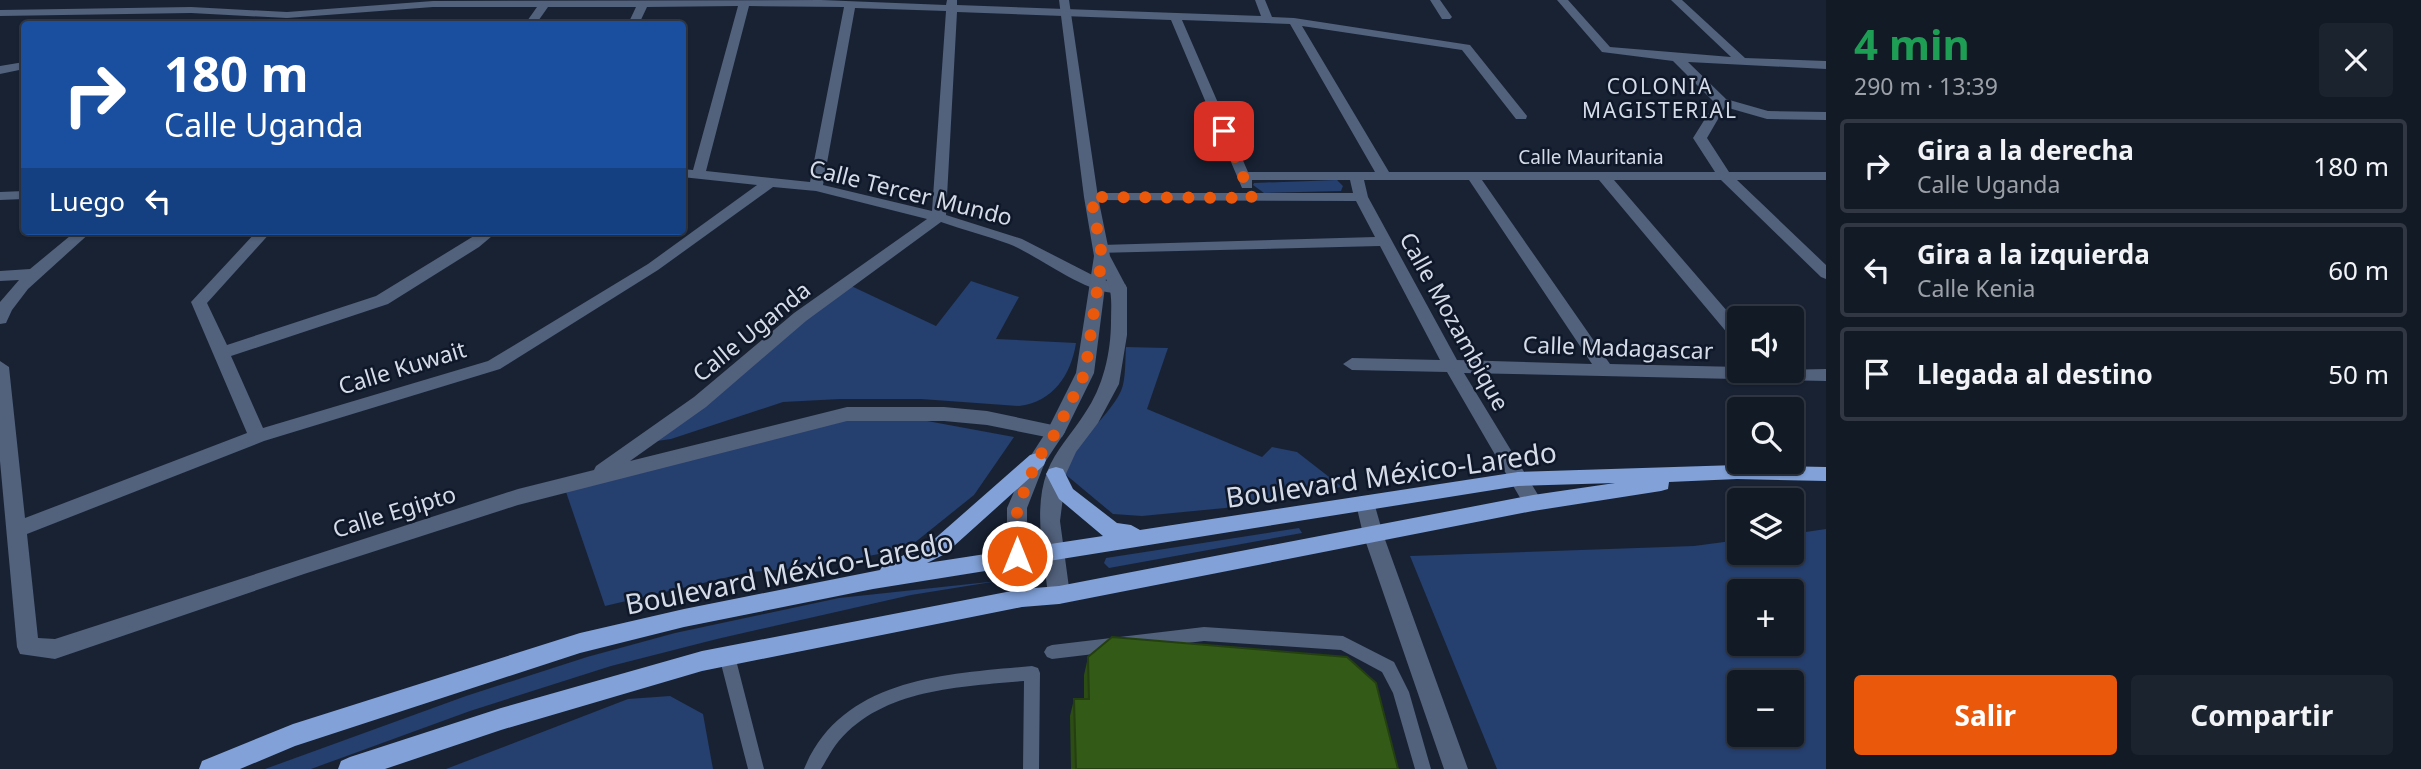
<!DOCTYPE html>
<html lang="es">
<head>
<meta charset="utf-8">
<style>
	:root { --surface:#121a26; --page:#1b232e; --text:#f1f3f6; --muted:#9ca1a7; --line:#313843; --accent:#ea580c }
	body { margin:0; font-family:"Noto Sans",sans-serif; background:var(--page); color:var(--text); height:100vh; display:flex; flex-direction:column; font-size:26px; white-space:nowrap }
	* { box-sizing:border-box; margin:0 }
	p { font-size:23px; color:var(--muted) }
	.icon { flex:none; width:38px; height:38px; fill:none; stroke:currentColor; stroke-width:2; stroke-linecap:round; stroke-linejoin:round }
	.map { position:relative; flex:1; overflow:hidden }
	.panel { display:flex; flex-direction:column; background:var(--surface); width:595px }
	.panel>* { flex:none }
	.guide { position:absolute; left:21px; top:21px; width:665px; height:214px; border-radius:7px; box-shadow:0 2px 5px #0004,0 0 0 2px var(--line); background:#1a4fa0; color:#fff; overflow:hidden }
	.buttons { position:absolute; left:1727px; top:306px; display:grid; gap:14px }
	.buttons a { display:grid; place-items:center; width:77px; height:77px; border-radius:7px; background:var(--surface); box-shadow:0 2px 5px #0004,0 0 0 2px var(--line); font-size:35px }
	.pin { position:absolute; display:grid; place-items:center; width:60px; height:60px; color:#fff; margin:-30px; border-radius:14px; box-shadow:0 4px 10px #0006 }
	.me { position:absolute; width:77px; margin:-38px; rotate:0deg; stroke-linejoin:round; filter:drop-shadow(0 0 5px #0008) }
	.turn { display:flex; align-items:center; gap:24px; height:147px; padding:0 28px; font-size:32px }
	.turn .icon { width:91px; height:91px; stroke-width:2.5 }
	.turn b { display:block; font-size:49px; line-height:60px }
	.then { display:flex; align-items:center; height:66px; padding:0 28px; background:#0003; gap:14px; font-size:26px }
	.round { display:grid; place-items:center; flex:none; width:74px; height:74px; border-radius:7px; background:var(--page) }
	.summary { display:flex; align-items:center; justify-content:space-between; height:119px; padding:0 28px }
	h1 { font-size:42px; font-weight:700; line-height:52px; color:#1e9e55 }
	.primary-button { display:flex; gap:14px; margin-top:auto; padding:14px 28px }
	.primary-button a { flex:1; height:80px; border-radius:7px; background:var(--accent); color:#fff; font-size:28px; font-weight:700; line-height:80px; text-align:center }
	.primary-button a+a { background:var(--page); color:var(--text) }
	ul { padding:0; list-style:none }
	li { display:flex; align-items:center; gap:21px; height:94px; margin:0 14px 10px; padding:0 14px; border:4px solid var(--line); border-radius:7px }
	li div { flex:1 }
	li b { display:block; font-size:26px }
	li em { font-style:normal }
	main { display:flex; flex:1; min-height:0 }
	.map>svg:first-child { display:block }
</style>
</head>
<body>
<main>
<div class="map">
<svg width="1826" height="769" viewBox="0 0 1826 769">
	<rect width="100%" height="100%" fill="#182233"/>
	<path fill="#253f6e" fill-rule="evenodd" d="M1337 180 1343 186 1341 191 1264 193 1253 185 1254 183Z
		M971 281 1019 297 996 339 1076 343C1071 375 1053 402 1019 406L921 399H840L783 402 671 439 643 443 847 284 936 326Z
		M1126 347 1168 348 1147 409 1262 457 1272 447 1297 452 1342 487 1225 508 1142 516 1113 514 1065 474C1071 444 1107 420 1121 391 1126 379 1125 360 1126 347Z
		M873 411 1014 437 974 495 908 548 815 567 750 572 605 606 566 492Z
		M1299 528 1302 533 1109 568 1104 563 1106 558Z
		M1826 529V769H1497L1410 556 1694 546 1739 540 1740 553H1792V534ZM1740 592H1792V644H1740ZM1792 682V735H1740V682Z
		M998 581 911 595 717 639 611 666 470 711 311 769H265L466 696 587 657 675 633 839 598Z
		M670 696 703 714 713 769H446L628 699Z"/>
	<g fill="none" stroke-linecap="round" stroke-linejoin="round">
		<path fill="#52617c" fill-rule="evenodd" d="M1204 627 1343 636 1394 662 1409 692 1431 769H1415L1393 693 1382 672 1341 650 1204 641 1052 659 1047 657 1044 652 1047 647 1052 645Z
			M727 649 733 651 735 656 764 769H748L719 656 721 651Z
			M1032 666 1038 668 1040 673 1039 769H1023L1024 681C959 687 878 689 835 746 830 753 826 761 821 769H804C842 677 947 674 1032 666Z"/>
		<path fill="#52617c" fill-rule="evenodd" d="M821 0 946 5 947 0H957V5L1261 16 1255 0H1265L1272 17 1294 18 1470 45 1527 116 1526 119H1516L1462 50 1302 26 1389 172H1715L1693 138 1715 103 1673 61 1602 52 1557 0H1568L1610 47 1731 57 1671 0H1682L1745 58 1826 61V69L1688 62 1726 99 1768 111 1826 112V120L1767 119 1725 107 1707 138 1729 172H1826V180H1737L1826 265V279L1821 277 1721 180H1614L1740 326V342L1734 341 1599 180H1482L1610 364 1740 367V371L1826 369V381L1464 373 1543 503 1540 508 1533 511 1526 508 1447 372 1352 370 1343 364 1352 358 1440 360 1380 246 1096 253 1093 250 1096 247 1101 245 1375 237 1356 201 1086 200V194L1091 193H1353L1350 180H1252V188H1242L1171 20 957 12 946 215 1022 239 1102 280 1125 284 1127 288 1125 292C1092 300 1040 256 1009 244 987 236 964 230 941 222L806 321 706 407 630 461 847 407H944L987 411 1062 427 1065 432 1062 437 1056 439 987 425 944 421H847L518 505 304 574 55 659 20 654 17 647 0 461V361L9 367 25 518 247 433 191 302 257 231H272L207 303 227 345 376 296 482 231H498L479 247 388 304 231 356 263 428 488 361 648 264 757 185 682 177V169L693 170 738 6 647 7 639 24H628L636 7H548L536 24H525L537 7H433L287 18 191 13 0 16V10L191 7 287 12 433 1ZM749 6 844 7 810 182 706 171ZM855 8 946 11 932 211 823 185ZM1182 20 1290 24 1375 172H1248ZM1364 180H1469L1592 364 1457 360 1368 197ZM773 187 816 191 927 219 794 313 694 397 596 466 594 470 518 489 55 639 38 638 27 534 264 441 500 369 658 270Z
			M1430 0H1440L1452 17 1450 19H1442Z
			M24 62V69L0 74V66Z
			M24 191V199L0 200V192Z
			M76 231H92L28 289 12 310 6 323 0 324V302L19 280 0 281V271L30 269Z
			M1366 496 1373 499 1383 534 1468 769H1444L1363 534 1356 504 1359 499Z"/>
		<path fill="#52617c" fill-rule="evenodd" d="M1059 0H1069L1098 197 1110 256 1127 288V335L1119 384 1098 423 1076 452 1066 474 1060 521 1070 595 1066 601 1059 604 1052 601 1048 595C1044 556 1033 510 1047 472 1056 449 1072 434 1085 413 1103 387 1111 353 1111 321 1111 307 1113 292 1106 279L1094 373 1065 432 1045 462 1027 508V556L1033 598 1030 604 1022 607 1014 604 1007 556V508L1028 460 1048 429 1076 373 1094 256 1084 197Z"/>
		<path fill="#81a1d8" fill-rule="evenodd" d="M1037 453 1044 455 1046 460 1044 465 945 554 927 563 1103 536 1059 499 1046 474 1049 469 1056 467 1063 469 1073 489 1117 523 1131 525 1140 530 1518 472 1737 465 1826 467V481L1737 479 1669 482 1668 489 1661 491 1533 511 1059 604 1022 607 702 671 501 730 385 769H338L341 761 350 757 501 708 702 651 1022 589 1059 586 1533 495 1615 483 1518 486 873 589 684 627 580 653 295 746 240 769H199L202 761 293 724 580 633 684 609 880 570 883 565 931 542 1030 455Z"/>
	</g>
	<path fill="#2c4d14" d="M1088 657 1398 769H1071L1070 716 1074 699H1084V675Z"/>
	<path fill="#335a17" stroke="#243f10" stroke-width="2" d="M1112 637 1347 657 1376 683 1398 769H1076L1074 699H1089L1088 657Z"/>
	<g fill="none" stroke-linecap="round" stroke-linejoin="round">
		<path stroke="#ea580c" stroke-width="12" stroke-dasharray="0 21.6" d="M1017 556V509L1037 460 1056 432 1085 373 1102 256 1091 197 1252 198 1224 131"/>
	</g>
	<g text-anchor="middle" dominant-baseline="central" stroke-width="5" stroke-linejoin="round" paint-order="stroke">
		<g font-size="19" fill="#d5dce8" stroke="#0f1829">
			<text x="1591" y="157">Calle Mauritania</text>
		</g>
		<g font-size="21" letter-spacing="2" fill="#d5dce8" stroke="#0f1829">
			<text x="1660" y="86">COLONIA<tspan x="1660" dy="24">MAGISTERIAL</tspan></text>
		</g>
		<g font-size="23" fill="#d5dce8" stroke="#0f1829">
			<text transform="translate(911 192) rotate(14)">Calle Tercer Mundo</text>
			<text transform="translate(1455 321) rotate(61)">Calle Mozambique</text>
			<text transform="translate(751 331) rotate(-39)">Calle Uganda</text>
			<text transform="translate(1618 347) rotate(2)">Calle Madagascar</text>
			<text transform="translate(402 367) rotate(-17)">Calle Kuwait</text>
			<text transform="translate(394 511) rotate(-17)">Calle Egipto</text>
		</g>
		<g font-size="28" fill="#d5dce8" stroke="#0f1829">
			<text transform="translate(1391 474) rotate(-8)">Boulevard México-Laredo</text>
			<text transform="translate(789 572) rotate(-11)">Boulevard México-Laredo</text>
		</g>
	</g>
</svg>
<div class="buttons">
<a><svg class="icon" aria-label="sound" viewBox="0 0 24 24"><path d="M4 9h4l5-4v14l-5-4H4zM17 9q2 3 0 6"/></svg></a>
<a><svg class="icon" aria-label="search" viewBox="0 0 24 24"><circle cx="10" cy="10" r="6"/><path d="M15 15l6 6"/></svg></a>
<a><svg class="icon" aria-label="layers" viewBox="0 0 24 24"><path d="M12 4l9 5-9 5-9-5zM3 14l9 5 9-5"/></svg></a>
<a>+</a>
<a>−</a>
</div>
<div class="pin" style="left:1224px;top:131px;background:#d93025"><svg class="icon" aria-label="arrive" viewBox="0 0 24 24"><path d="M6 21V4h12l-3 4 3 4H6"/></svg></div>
<svg class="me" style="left:1017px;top:556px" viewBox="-20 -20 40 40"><circle r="17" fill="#ea580c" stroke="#fff" stroke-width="3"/><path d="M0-11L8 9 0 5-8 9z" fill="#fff"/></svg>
<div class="guide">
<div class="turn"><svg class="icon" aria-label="right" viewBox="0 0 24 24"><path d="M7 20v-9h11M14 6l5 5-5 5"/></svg><div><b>180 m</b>Calle Uganda</div></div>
<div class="then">Luego<svg class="icon" aria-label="left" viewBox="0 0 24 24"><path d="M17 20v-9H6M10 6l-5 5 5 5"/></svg></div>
</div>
</div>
<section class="panel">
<div class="summary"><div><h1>4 min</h1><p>290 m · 13:39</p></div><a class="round"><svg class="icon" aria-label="close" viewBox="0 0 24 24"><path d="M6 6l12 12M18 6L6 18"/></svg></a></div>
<ul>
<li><svg class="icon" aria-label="right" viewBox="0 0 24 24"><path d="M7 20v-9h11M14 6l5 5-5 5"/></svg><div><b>Gira a la derecha</b><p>Calle Uganda</p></div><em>180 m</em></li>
<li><svg class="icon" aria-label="left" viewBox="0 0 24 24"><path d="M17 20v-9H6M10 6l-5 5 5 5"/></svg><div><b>Gira a la izquierda</b><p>Calle Kenia</p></div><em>60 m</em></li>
<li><svg class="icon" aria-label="arrive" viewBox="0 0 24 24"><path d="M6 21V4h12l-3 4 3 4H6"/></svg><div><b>Llegada al destino</b></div><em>50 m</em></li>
</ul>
<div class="primary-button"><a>Salir</a><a>Compartir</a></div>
</section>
</main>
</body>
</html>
